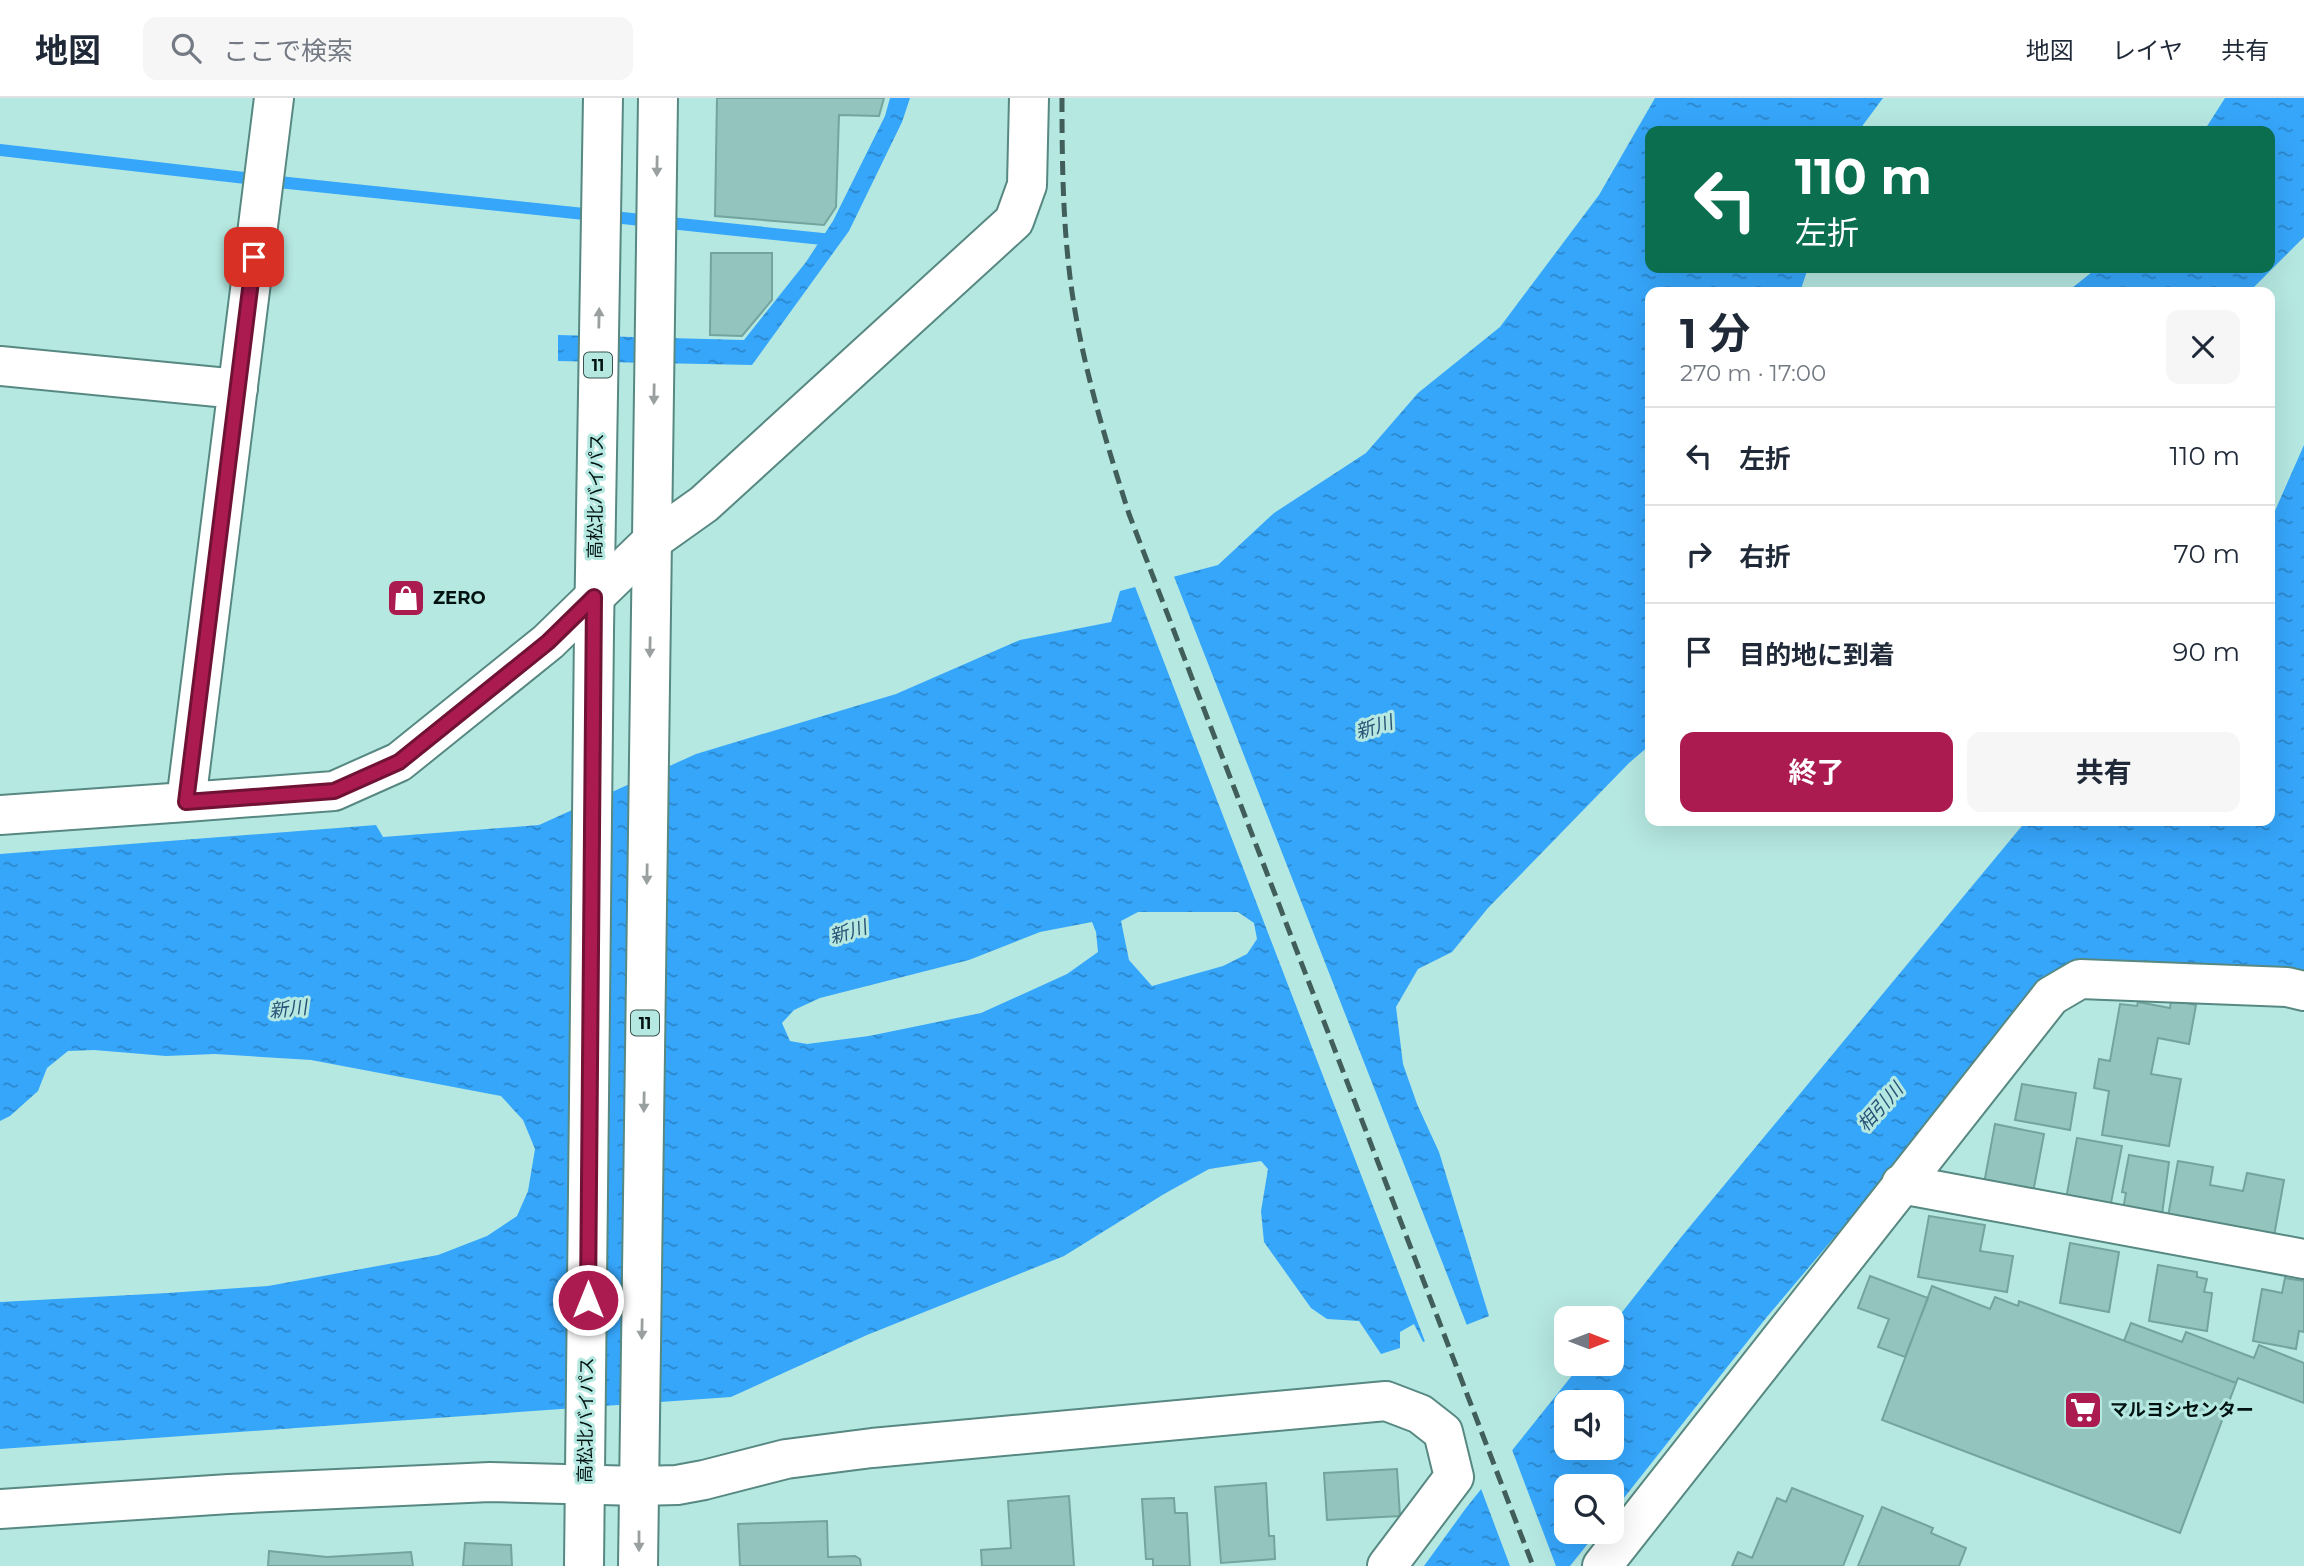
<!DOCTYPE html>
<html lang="ja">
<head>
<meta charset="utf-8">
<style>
	:root { --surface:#fff; --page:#f6f6f7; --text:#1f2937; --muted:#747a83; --line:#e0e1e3; --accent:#ac1b50 }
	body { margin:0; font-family:Montserrat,"Noto Sans JP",sans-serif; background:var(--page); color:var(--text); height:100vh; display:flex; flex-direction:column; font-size:26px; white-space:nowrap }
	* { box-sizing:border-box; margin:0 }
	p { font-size:23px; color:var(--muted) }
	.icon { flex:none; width:38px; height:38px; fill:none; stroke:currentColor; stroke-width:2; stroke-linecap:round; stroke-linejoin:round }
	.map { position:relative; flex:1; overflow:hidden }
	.sheet { position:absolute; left:1645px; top:189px; width:630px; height:539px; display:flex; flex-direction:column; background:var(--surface); border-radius:14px; box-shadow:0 7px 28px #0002 }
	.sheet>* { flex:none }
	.banner { position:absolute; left:1645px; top:28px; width:630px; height:147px; border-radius:14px; box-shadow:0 7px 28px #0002; background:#0b6e4f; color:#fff; overflow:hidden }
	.needle { width:46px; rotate:90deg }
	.fabs { position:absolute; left:1554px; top:1208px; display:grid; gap:14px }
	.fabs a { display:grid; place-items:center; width:70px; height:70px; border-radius:14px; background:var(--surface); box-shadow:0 7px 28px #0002; font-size:35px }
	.pin { position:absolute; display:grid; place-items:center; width:60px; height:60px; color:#fff; margin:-30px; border-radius:14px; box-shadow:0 4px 10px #0006 }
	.me { position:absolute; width:77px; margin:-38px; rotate:0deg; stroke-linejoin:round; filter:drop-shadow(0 0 5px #0008) }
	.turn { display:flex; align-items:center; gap:24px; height:147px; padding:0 35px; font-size:32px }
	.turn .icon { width:91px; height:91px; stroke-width:2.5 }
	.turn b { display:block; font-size:49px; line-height:60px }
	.round { display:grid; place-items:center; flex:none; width:74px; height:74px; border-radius:14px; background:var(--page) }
	.headline { display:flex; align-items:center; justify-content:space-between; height:119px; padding:0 35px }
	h1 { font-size:42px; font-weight:700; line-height:52px }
	.cta { display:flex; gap:14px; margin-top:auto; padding:14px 35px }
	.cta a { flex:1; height:80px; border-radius:14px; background:var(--accent); color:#fff; font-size:28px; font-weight:700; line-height:80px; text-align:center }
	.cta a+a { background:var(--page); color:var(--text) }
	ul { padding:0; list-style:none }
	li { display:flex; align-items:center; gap:21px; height:98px; padding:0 35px; border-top:2px solid var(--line) }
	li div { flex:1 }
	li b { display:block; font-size:26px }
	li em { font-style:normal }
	header { display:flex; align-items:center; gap:42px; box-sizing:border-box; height:98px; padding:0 35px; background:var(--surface); border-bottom:2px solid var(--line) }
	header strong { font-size:33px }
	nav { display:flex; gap:38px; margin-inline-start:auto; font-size:24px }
	.search { width:490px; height:63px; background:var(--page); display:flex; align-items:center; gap:18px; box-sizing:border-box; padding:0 24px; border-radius:14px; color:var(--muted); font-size:26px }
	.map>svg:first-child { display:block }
</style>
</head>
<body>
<header>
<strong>地図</strong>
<div class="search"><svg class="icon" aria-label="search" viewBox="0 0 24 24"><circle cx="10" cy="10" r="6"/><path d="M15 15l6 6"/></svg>ここで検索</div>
<nav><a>地図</a><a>レイヤ</a><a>共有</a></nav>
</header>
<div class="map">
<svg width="2304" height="1468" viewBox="0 0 2304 1468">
	<defs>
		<pattern id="water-ripples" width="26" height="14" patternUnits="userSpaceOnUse" patternTransform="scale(1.75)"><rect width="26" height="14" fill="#36a6fb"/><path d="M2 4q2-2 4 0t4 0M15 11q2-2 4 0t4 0" fill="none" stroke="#2b86ca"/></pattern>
	</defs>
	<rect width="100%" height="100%" fill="#b5e8e1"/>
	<path fill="url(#water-ripples)" fill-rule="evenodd" d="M890 0H910L902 24 849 133 752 267 558 263V237L744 242 806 164 833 123 885 18Z
		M1655 0H1883L1863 27 1861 33H1650V170H1808L1800 194H1650V647L1629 665 1488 810 1452 854 1418 871 1396 909 1403 966 1417 1006 1439 1054 1489 1218 1423 1244 1414 1226 1400 1234V1250L1381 1256 1359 1223 1327 1221 1311 1210 1264 1144 1261 1113 1268 1071 1261 1063 1209 1071 1164 1096 1064 1158 867 1237 731 1299 0 1351V1204L168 1195 268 1188 438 1157 487 1138 517 1118 528 1093 535 1051 523 1022 501 998 311 962 215 956 166 958 94 952 68 953 47 970 38 993 10 1018 0 1023V756L376 727 383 739 539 727 696 656 896 596 1020 542 1111 524 1120 493 1218 467 1274 415 1366 355 1418 295 1500 229 1599 97ZM1138 814H1238L1254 825 1257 841 1247 856 1223 868 1152 888 1129 862 1121 823ZM1092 824 1096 834 1098 854 1067 876 981 915 869 938 807 946 790 943 782 925 794 912 820 900 969 862 1040 834Z
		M2225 0H2304V139L2249 194H2067L2097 170H2270V33H2204Z
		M2304 347V880L2034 903 1766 1220 1612 1415V1388H1566V1433H1598L1570 1468H1424L1466 1410 1582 1265H1612V1227L1682 1138 2026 723H2270V424ZM1566 1304H1612V1349H1566Z"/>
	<path fill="#b5e8e1" d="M1173 476 1468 1230 1426 1246 1134 486Z
		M1511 1349 1556 1468H1510L1480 1388Z"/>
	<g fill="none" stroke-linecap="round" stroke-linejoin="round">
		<path stroke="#36a6fb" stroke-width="12" d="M0 52 288 85 832 142 835 137"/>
	</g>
	<path fill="#93c5be" stroke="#73a49e" stroke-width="2" d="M717 0H884L879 18 839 17 836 109 824 127 715 118Z
		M711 155H772V202L742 238 710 237Z
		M2171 902 2196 907 2189 946 2158 940 2151 976 2181 981 2169 1048 2102 1037 2109 993 2094 990 2099 961 2110 963 2120 906 2137 908 2138 904 2170 910Z
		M2022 986 2076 995 2070 1032 2015 1022Z
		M1995 1026 2044 1036 2032 1100 1983 1091Z
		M2077 1040 2122 1048 2109 1115 2065 1107Z
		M2129 1057 2169 1064 2161 1124 2122 1117 2126 1095 2122 1094Z
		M2178 1063 2213 1069 2210 1087 2243 1093 2247 1075 2284 1082 2273 1144 2167 1124Z
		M1929 1118 1985 1127 1980 1153 2013 1158 2007 1194 1918 1179Z
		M2070 1145 2119 1154 2109 1214 2060 1205Z
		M2158 1167 2197 1174V1179L2207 1181 2204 1194 2212 1195 2207 1233 2149 1223Z
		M1870 1178 1928 1200 1905 1259 1878 1249 1889 1221 1858 1210Z
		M2285 1180 2304 1183V1234L2299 1233 2296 1251 2253 1243 2262 1191 2282 1195Z
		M1932 1188 1990 1211 1995 1199 2018 1208 2019 1203 2236 1285 2180 1435 1882 1322Z
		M2131 1225 2182 1244 2186 1234 2254 1260 2259 1247 2304 1265V1305L2238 1280 2236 1285 2124 1243Z
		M1397 1371 1400 1418 1327 1422 1324 1375Z
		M1266 1385 1269 1438H1274L1275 1461 1221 1465 1215 1389Z
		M1792 1390 1863 1418 1843 1468H1732L1738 1454 1752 1460 1777 1400 1786 1404Z
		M1069 1398 1074 1468H982L981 1452 1011 1450 1008 1403Z
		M1174 1400 1175 1415H1187L1190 1468H1153V1461H1146L1142 1401Z
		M1882 1409 1933 1430 1931 1435 1966 1450 1959 1468H1858Z
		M827 1423 828 1459 855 1458 860 1461 861 1468H740L738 1426Z
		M465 1445 511 1447 512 1468H463Z
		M269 1453 327 1459 411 1454 413 1468H268Z"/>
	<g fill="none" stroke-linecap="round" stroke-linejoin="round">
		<defs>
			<path id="minor" d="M0 268 238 291
				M186 704 334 693 399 664 548 544 652 443 704 406 1014 123 1027 87 1029 0
				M0 717 186 704 274 0
				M1901 1086 2304 1161
				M0 1411 229 1396 490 1384 639 1388 677 1387 704 1382 786 1361 872 1350 1386 1303 1420 1316 1443 1334 1454 1379 1387 1468
				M1602 1468 2051 898 2080 881 2287 889 2304 893"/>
			<path id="highway" d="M584 1468 594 533 603 0
				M638 1468 658 0"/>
		</defs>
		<use href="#minor" stroke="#578882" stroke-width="42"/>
		<use href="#highway" stroke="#578882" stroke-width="42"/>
		<use href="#minor" stroke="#fff" stroke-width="38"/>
		<use href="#highway" stroke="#fff" stroke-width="38"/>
		<path stroke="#415e5a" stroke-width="5" stroke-dasharray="14 7" stroke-linecap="butt" d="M1062 0C1062 75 1063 150 1077 224 1089 289 1109 353 1129 416L1533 1468"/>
	</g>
	<defs><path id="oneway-solid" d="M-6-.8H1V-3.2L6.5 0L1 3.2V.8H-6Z" transform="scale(1.75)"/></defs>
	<g fill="#99a09f">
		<use href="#oneway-solid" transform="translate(657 68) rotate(91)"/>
		<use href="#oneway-solid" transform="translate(599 220) rotate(-89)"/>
		<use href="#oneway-solid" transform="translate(654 296) rotate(91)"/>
		<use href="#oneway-solid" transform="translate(650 549) rotate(91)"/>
		<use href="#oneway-solid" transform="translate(647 776) rotate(91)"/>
		<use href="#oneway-solid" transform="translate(644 1004) rotate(91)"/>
		<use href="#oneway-solid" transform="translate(642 1231) rotate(91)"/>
		<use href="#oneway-solid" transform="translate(639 1443) rotate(90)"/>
	</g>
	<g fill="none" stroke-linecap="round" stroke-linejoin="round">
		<defs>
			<path id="route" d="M254 159 186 704 334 693 399 664 548 544 594 499 588 1202"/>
		</defs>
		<use href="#route" stroke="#701234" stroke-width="18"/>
		<use href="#route" stroke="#ac1b50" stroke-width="12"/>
	</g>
	<defs>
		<symbol id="shop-square" viewBox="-11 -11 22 22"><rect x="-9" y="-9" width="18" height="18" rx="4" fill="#ac1b50" stroke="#b5e8e1"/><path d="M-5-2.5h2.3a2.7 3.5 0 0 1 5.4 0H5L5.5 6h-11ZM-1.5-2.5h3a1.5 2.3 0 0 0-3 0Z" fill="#fff"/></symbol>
		<symbol id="supermarket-square" viewBox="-11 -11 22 22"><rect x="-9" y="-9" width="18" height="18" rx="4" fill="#ac1b50" stroke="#b5e8e1"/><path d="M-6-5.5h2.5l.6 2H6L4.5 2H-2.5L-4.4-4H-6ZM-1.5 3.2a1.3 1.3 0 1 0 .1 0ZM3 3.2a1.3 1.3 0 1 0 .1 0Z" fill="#fff"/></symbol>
	</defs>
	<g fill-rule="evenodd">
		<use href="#shop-square" x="384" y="478" width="44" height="44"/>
		<use href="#supermarket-square" x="2061" y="1290" width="44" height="44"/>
	</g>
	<g text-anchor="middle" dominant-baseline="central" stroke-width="6" stroke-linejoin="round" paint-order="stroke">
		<g fill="#b5e8e1" stroke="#37524f" stroke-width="2">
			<rect x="584" y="254.5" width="28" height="25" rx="5"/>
			<rect x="631" y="912.5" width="28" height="25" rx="5"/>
		</g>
		<g font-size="16" font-weight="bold" fill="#011210">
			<text x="598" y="267">11</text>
			<text x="645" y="925">11</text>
		</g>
		<g font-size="18" fill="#011210" stroke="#b5e8e1">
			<text transform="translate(596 398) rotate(-89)">高松北バイパス</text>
			<text transform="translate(586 1322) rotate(-89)">高松北バイパス</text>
		</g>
		<g font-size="18" font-weight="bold" fill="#011210" stroke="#b5e8e1" text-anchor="start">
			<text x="433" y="500">ZERO</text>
			<text x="2110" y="1312">マルヨシセンター</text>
		</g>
		<g font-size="19" font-style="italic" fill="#295376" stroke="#b5e8e1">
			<text transform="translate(1374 629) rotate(-17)">新川</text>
			<text transform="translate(848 834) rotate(-17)">新川</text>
			<text transform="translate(288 911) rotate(-6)">新川</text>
			<text transform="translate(1880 1009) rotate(-48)">相引川</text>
		</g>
	</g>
</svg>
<div class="fabs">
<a><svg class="needle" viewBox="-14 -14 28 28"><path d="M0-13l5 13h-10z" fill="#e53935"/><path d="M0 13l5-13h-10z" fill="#747a83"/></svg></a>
<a><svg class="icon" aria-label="sound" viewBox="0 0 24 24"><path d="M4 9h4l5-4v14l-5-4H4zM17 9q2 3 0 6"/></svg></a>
<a><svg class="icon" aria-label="search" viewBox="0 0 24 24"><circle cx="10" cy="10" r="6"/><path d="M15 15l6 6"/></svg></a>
</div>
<div class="pin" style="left:254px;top:159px;background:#d93025"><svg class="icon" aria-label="arrive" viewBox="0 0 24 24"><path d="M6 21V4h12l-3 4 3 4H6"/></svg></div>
<svg class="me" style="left:588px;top:1202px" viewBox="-20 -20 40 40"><circle r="17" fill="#ac1b50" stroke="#fff" stroke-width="3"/><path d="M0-11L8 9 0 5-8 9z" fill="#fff"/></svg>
<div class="banner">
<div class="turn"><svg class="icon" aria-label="left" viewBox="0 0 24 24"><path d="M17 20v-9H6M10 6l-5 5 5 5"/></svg><div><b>110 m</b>左折</div></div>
</div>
<section class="sheet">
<div class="headline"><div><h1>1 分</h1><p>270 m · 17:00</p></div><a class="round"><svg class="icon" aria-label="close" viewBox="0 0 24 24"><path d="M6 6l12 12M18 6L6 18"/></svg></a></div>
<ul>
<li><svg class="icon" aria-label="left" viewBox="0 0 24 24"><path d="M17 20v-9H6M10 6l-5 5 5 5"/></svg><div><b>左折</b></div><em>110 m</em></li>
<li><svg class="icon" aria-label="right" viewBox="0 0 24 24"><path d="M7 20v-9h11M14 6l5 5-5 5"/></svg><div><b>右折</b></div><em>70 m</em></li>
<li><svg class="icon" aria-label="arrive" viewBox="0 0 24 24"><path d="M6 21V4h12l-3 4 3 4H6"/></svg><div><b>目的地に到着</b></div><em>90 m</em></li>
</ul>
<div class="cta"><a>終了</a><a>共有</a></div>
</section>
</div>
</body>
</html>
